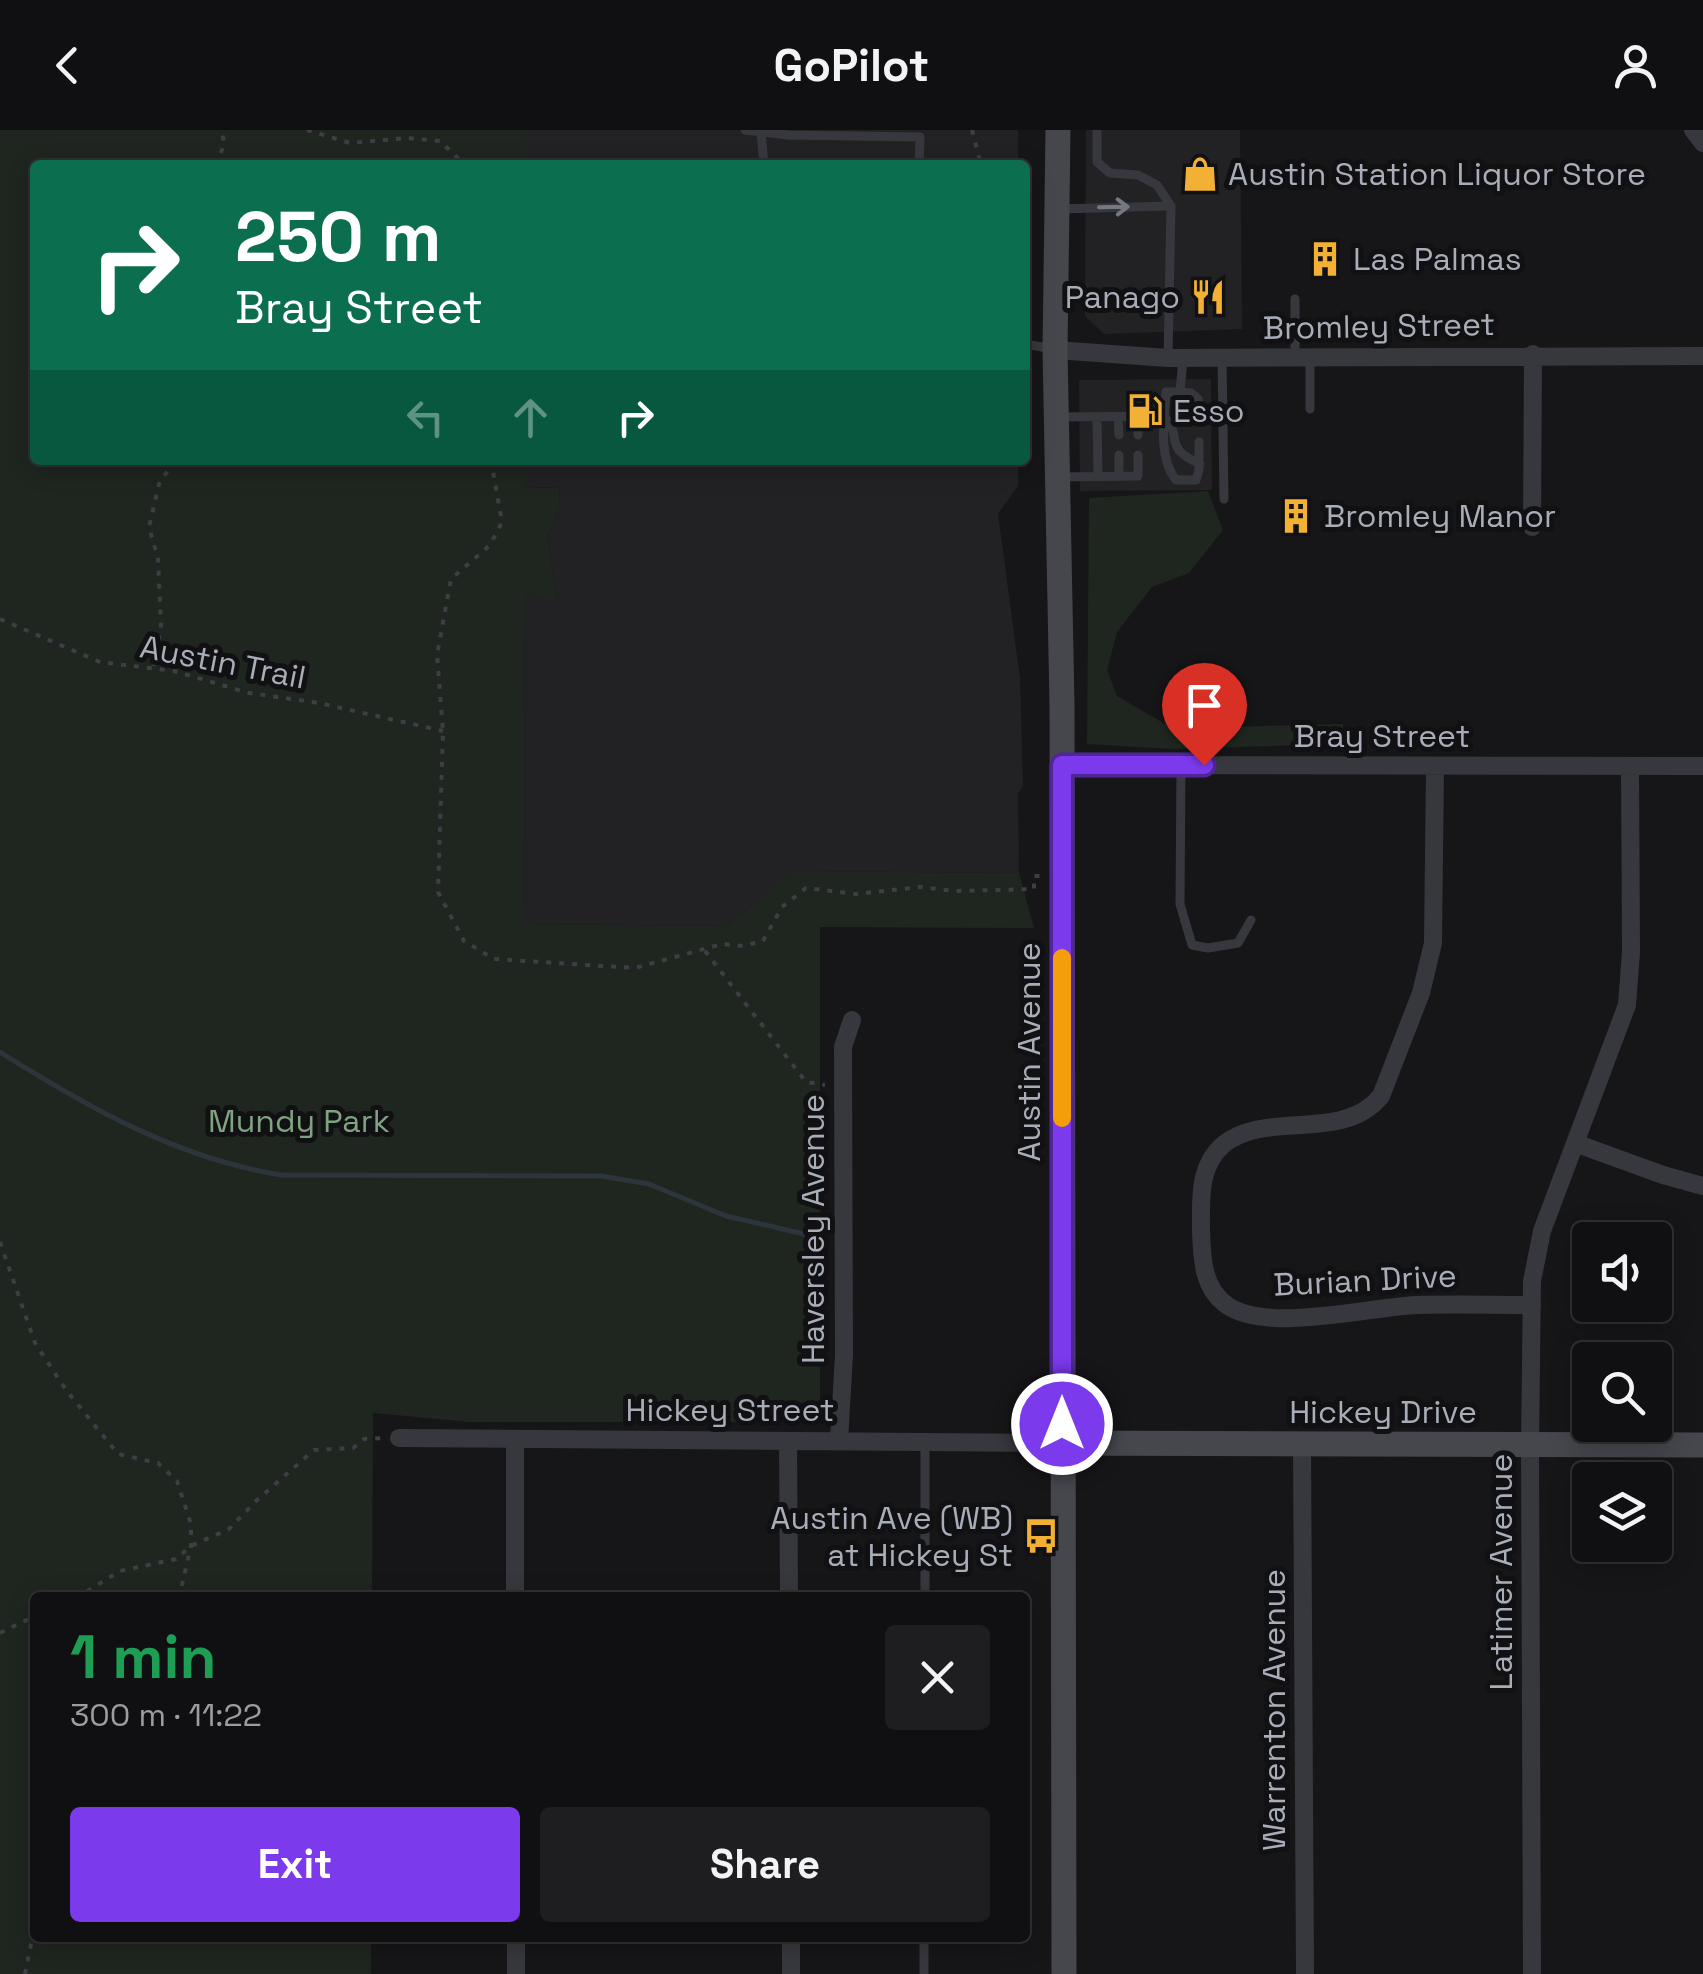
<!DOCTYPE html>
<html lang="en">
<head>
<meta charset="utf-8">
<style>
	:root { --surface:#101012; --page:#1e1e20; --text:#f1f3f6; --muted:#9c9d9f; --line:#303032; --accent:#7c3aed }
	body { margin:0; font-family:"Space Grotesk",sans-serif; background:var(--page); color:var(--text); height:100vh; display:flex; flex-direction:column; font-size:38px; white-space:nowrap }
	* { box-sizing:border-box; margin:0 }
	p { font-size:32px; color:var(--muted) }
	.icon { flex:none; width:55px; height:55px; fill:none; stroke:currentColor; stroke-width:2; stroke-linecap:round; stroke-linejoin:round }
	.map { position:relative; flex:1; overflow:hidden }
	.details { position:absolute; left:30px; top:1462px; width:1000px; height:350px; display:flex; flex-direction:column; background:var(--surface); border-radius:10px; box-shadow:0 5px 25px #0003,0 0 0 2px var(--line) }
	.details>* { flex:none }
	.top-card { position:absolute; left:30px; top:30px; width:1000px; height:305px; border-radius:10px; box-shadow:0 5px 25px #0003,0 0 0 2px var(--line); background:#0b6e4f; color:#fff; overflow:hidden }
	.fabs { position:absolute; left:1572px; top:1092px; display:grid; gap:20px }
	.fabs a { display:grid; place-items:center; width:100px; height:100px; border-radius:10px; background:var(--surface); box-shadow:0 5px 25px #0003,0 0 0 2px var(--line); font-size:50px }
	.pin { position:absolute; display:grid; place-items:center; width:85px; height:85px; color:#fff; margin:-102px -42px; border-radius:50% 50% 50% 0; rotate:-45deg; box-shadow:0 0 10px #0007 }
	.pin .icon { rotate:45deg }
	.me { position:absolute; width:110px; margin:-55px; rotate:0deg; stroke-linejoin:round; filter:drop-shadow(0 0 8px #0008) }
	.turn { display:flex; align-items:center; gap:35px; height:210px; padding:0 40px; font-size:45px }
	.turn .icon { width:130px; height:130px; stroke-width:2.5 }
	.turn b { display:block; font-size:70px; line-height:85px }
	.lanes { display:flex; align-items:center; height:95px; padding:0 40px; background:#0003; justify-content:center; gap:50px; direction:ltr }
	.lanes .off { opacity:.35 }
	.round { display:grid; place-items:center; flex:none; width:105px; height:105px; border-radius:10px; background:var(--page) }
	.summary { display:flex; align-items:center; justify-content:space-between; height:170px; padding:0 40px }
	h1 { font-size:60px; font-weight:800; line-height:75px; color:#1e9e55 }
	.primary-button { display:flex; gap:20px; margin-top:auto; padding:20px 40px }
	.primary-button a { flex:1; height:115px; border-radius:10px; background:var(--accent); color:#fff; font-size:40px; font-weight:800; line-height:115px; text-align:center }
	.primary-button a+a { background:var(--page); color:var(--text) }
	header { display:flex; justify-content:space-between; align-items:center; height:130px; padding:0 40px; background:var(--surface); font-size:45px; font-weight:800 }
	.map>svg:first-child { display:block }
</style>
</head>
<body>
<header><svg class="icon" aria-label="back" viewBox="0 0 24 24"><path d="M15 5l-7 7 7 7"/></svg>GoPilot<svg class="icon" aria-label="person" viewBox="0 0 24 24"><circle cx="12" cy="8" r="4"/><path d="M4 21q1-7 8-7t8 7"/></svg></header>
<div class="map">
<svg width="1703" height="1844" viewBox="0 0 1703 1844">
	<rect width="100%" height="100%" fill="#161618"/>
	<path fill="#222225" d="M500 0H1018V35H500Z
		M1086 0H1240L1242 199 1104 204 1085 186Z
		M1211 249 1212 360 1080 361 1079 250Z
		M505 330H1018V356L998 384 1020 548 1023 656 1018 664 1019 743 794 741 727 796 524 794 525 461 555 471 557 468 547 406 556 389 557 377H560L559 358 509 356Z"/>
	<path fill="#1e261f" d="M0 0H526V35H35V330H525V357L559 358 560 377 557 378 556 389 547 406 557 468 556 472 525 462 524 794 727 796 793 741 1019 743 1034 798 820 797V1284H779L769 1292H470L373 1283 372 1467 35 1468V1808H371V1844H0Z
		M1208 361 1223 400 1189 443 1152 457 1117 502 1107 540 1117 566 1165 594 1192 592 1225 597 1343 594V619L1301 615 1172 619 1087 614 1089 368Z"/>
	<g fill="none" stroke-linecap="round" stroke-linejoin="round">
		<path stroke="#2c353c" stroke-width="5" d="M0 922C89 978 177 1028 281 1045L601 1046 649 1054 726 1086 817 1107"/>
		<path stroke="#3d3f44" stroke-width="4" stroke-dasharray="5 8" stroke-linecap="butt" d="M307 0 350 13 407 8 440 11 465 35
			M972 0 981 35
			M216 35 224 15 222 0
			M491 330 502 392 490 415 451 449 437 525 443 601 438 762 464 811 494 829 635 838 722 814 743 816 763 811 782 777 806 758 856 764 920 757 955 761 1034 759V746H1041
			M0 489 100 532 174 541 249 563 319 573 443 601
			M154 536 161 496 158 429 149 397 159 354 175 330
			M705 821 806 952 825 955
			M0 1112 35 1213 66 1260 118 1324 158 1333 177 1351 191 1394V1416L179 1468
			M76 1468 120 1441 176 1429 191 1416 229 1399 256 1371 314 1320 353 1318 364 1309 384 1308
			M0 1503 35 1486
			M25 1844 35 1794"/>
		<path stroke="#37383d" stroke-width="9" d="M745 0 788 5 920 7 919 35
			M1097 0V32L1110 43 1138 45 1157 55 1171 76 1168 228
			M761 2 764 35
			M1060 79 1171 76
			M1295 169V227
			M1025 214 1053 219
			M1310 226V279
			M1222 227 1224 369
			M1183 229 1180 262H1166C1164 289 1158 328 1176 350H1196L1199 340V312
			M1180 262 1191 263 1198 269 1199 282
			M1164 286C1184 309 1162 317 1200 334
			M1057 287 1164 286
			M1118 287 1119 305
			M1097 288 1098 346
			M1138 305V286
			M1119 325V346
			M1061 347 1138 346V325
			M1181 635 1180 774 1192 815 1208 818 1238 813 1251 790
			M925 1468V1310
			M924 1844V1808"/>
		<path stroke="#37383d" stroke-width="18" d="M1693 0 1703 13
			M1055 220 1168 228 1703 226
			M1532 397 1533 224
			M1062 635 1703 636
			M1435 636 1433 813 1421 863 1381 966C1343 1013 1266 980 1224 1014 1198 1036 1201 1069 1201 1100 1202 1127 1202 1159 1228 1176 1269 1203 1369 1177 1417 1175 1455 1174 1494 1175 1532 1175
			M1575 1013 1663 1045 1703 1056
			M399 1308 1062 1313
			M515 1309V1468
			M788 1311 789 1468
			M839 1311 844 1225 843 917 852 890
			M1302 1315 1305 1844
			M516 1808V1844
			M791 1808V1844
			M1532 1844 1530 1316 1532 1151 1542 1101 1627 875 1631 822 1630 637"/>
		<path stroke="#45474d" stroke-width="25" d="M1058 0 1055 220 1062 575 1064 1844
			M1062 1313 1703 1315"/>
	</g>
	<defs><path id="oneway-shaft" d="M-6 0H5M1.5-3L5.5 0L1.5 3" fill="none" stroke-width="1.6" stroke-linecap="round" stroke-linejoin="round" transform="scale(2.5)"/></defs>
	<use stroke="#757881" href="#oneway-shaft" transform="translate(1114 77) rotate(-1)"/>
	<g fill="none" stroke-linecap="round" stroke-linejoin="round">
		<defs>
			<path id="route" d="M1062 1294V635H1204"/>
		</defs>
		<use href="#route" stroke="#51269a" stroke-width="25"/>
		<use href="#route" stroke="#7c3aed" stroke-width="18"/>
		<path stroke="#f59e0b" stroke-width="18" d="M1062 828V988"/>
	</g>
	<defs>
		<symbol id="shop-bare" viewBox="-9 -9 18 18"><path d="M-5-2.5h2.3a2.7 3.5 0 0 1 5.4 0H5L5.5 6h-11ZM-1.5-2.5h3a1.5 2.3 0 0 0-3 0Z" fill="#f2b134" stroke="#111113" stroke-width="2.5" paint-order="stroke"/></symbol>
		<symbol id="building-bare" viewBox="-9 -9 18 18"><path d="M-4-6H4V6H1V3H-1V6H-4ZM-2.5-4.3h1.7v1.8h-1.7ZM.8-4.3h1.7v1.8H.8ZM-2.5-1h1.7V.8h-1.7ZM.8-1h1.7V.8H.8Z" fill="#f2b134" stroke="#111113" stroke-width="2.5" paint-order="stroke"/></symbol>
		<symbol id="restaurant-bare" viewBox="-9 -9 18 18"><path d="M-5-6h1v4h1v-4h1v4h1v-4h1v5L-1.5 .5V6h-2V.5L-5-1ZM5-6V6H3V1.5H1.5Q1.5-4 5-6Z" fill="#f2b134" stroke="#111113" stroke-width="2.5" paint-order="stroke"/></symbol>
		<symbol id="fuel-bare" viewBox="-9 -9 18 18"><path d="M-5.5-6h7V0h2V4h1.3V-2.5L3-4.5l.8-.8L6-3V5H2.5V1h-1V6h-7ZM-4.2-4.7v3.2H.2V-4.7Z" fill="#f2b134" stroke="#111113" stroke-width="2.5" paint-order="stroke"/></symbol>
		<symbol id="bus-bare" viewBox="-9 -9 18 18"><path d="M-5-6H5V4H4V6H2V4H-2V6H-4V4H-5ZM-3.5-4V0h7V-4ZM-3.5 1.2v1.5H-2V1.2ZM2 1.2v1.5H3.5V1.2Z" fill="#f2b134" stroke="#111113" stroke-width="2.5" paint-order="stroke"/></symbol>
	</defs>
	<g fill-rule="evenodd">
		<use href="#shop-bare" x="1175" y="19" width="50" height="50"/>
		<use href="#building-bare" x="1300" y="104" width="50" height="50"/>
		<use href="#restaurant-bare" x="1183" y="142" width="50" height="50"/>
		<use href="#fuel-bare" x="1120" y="256" width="50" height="50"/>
		<use href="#building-bare" x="1271" y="361" width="50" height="50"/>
		<use href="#bus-bare" x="1016" y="1381" width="50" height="50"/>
	</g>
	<g text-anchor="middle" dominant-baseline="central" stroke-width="10" stroke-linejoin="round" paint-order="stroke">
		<g font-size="32" fill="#a8adb8" stroke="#111113" text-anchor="start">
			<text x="1228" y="44">Austin Station Liquor Store</text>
			<text x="1353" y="129">Las Palmas</text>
			<text x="1180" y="167" text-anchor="end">Panago</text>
			<text x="1173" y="281">Esso</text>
			<text x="1324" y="386">Bromley Manor</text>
			<text x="1013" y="1388" text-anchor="end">Austin Ave (WB)<tspan x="1013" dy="37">at Hickey St</tspan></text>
		</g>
		<g font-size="32" fill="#a8adb8" stroke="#111113">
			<text transform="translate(1379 196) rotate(-1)">Bromley Street</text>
			<text transform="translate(223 532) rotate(11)">Austin Trail</text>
			<text x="1382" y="606">Bray Street</text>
			<text transform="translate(1029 922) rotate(-90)">Austin Avenue</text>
			<text transform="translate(813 1099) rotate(-90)">Haversley Avenue</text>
			<text transform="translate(1365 1150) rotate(-3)">Burian Drive</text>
			<text x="730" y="1280">Hickey Street</text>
			<text x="1383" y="1282">Hickey Drive</text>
			<text transform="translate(1501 1442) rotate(-90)">Latimer Avenue</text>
			<text transform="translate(1274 1580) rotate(-90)">Warrenton Avenue</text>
		</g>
		<g font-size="32" fill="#7fa381" stroke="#111113">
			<text x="299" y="991">Mundy Park</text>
		</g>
	</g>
</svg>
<div class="fabs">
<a><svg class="icon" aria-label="sound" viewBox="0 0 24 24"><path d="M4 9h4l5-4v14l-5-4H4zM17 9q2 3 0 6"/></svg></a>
<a><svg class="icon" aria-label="search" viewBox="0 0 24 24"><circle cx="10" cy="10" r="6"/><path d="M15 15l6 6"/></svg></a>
<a><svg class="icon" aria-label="layers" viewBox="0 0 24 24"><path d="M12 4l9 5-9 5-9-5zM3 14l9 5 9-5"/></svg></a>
</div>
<div class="pin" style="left:1204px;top:635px;background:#d93025"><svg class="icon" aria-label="arrive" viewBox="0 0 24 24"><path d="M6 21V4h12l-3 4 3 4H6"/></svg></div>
<svg class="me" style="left:1062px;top:1294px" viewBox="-20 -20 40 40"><circle r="17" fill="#7c3aed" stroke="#fff" stroke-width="3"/><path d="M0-11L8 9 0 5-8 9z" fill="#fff"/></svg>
<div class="top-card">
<div class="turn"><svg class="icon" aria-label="right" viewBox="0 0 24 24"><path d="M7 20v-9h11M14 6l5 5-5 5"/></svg><div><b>250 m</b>Bray Street</div></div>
<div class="lanes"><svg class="icon off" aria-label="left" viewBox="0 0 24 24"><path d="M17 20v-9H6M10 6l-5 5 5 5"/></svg><svg class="icon off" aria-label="ahead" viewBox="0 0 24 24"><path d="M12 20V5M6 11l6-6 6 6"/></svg><svg class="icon" aria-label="right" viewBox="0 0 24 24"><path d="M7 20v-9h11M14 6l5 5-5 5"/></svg></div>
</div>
<section class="details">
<div class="summary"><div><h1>1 min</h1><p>300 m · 11:22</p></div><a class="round"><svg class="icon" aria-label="close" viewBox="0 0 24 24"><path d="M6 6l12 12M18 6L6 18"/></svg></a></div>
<div class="primary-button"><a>Exit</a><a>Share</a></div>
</section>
</div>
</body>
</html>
